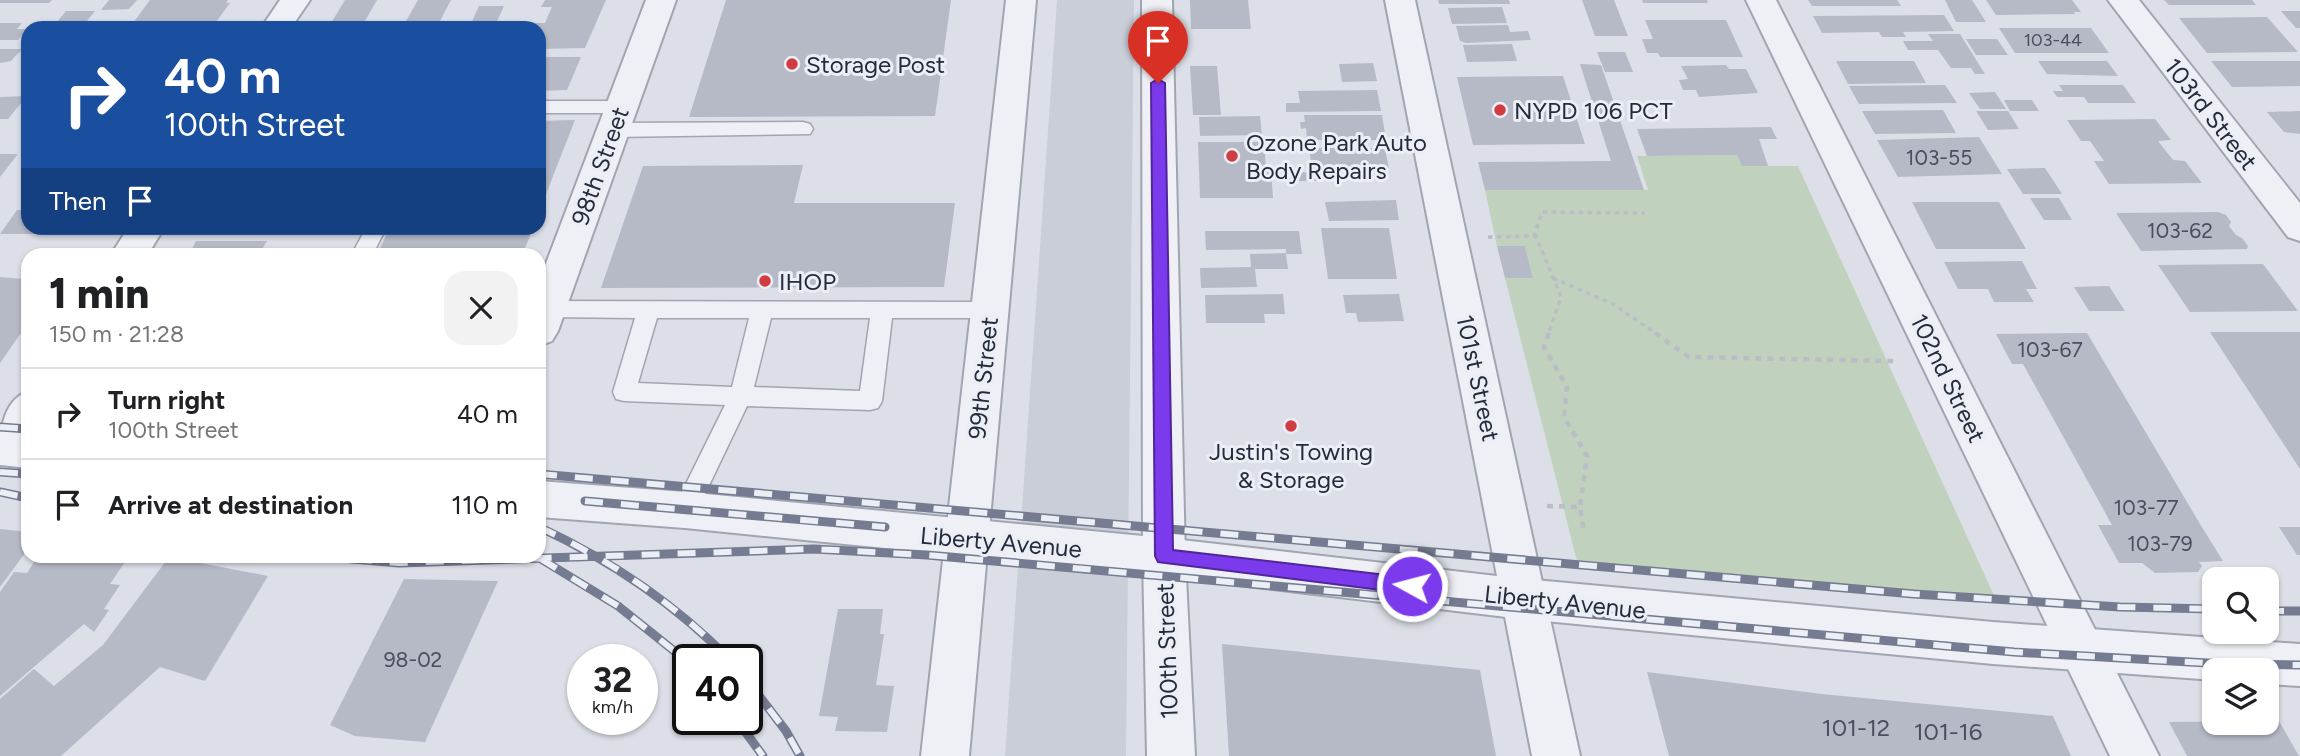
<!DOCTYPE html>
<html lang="en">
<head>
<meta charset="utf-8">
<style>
	:root { --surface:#fff; --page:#f2f2f2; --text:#202124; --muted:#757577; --line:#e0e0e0 }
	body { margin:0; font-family:Figtree,sans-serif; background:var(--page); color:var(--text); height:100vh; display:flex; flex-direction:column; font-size:26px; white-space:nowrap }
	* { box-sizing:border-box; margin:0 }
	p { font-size:23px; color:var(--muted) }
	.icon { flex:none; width:38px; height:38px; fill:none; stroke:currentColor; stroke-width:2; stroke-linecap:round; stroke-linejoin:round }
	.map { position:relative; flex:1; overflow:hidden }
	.details { position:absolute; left:21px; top:248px; width:525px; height:315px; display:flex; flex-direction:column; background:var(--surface); border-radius:21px; box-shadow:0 2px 5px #0004 }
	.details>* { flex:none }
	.top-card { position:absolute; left:21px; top:21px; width:525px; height:214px; border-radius:21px; box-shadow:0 2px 5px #0004; background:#1a4fa0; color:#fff; overflow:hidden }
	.buttons { position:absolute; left:2202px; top:567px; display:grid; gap:14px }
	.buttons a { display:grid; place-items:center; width:77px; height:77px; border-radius:14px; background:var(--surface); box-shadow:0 2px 5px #0004; font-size:35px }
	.speed { position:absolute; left:567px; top:644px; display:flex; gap:14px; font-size:35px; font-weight:700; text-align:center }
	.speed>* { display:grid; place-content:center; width:91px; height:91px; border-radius:50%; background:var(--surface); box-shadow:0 2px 5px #0004; line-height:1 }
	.speed small { font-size:18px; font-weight:400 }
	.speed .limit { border:4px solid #111; border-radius:10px; background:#fff; color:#111 }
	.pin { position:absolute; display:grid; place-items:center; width:60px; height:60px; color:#fff; margin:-72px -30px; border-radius:50% 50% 50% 0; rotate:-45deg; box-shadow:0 0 7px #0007 }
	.pin .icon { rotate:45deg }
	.me { position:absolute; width:77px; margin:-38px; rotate:277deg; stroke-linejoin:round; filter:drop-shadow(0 0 5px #0008) }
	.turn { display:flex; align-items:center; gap:24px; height:147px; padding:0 28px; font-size:32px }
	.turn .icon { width:91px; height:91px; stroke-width:2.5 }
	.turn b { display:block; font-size:49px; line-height:60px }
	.then { display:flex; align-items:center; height:66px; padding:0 28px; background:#0003; gap:14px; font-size:26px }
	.round { display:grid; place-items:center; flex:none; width:74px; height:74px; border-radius:21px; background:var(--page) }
	.head { display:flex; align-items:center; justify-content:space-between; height:119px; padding:0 28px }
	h1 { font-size:42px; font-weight:800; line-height:52px }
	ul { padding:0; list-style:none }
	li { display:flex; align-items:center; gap:21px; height:91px; padding:0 28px; border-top:2px solid var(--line) }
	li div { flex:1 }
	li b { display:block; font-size:26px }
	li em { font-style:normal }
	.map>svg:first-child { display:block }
</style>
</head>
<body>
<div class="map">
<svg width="2300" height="756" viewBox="0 0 2300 756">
	<rect width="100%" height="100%" fill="#dcdfe7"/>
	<path fill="#caced9" d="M1057 0H1134L1126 756H1005Z"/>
	<path fill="#c0d1bd" d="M1737 155 1742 166H1798L1996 600 1578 565 1505 278H1533L1525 246H1497L1485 190H1648L1637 156Z"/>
	<path fill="#b6bac7" d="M0 0H52L49 3H0Z
		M109 0H137L129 9 101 10Z
		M150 0H228L226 3H230L216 22 133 23Z
		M345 0H377L361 28H328Z
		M418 0H451L440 21H445L442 28H402Z
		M545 0H606L585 48 539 49V28H532L534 23H545L548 16 552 7H541Z
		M726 0H951L935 116 689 117Z
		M1190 0H1248L1251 29H1191Z
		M1438 0H1509L1510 4H1439Z
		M1582 0H1614L1628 36H1595Z
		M1642 0H1707L1708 3H1643Z
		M1808 0H1897L1901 6H1812Z
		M1945 0H1972L1986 22H1956Z
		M1986 0H2072L2081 12H2074L2075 14 1996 15Z
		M2164 0H2252L2256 5H2169Z
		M479 6H504L494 28H469Z
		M1502 7 1507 23 1452 24 1448 8Z
		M66 11H95L87 21 57 22Z
		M2281 11H2300V28H2296Z
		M1944 15 1954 31 1903 32 1906 37H1882L1879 32 1822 33 1813 16Z
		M2267 17 2298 52 2207 53 2179 18Z
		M1645 20H1726L1743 57H1660L1658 53H1647L1642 39H1653Z
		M0 23H22L17 29H27L18 40H0Z
		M1508 25 1510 32 1528 31 1531 40 1466 43 1460 41 1456 26Z
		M1999 28H2091L2109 53H2015Z
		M1928 34H1960L1985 74H1975L1971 68H1951L1938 50H1908L1903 41H1933Z
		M1966 39H1997L2008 55H1976Z
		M1512 44 1517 61 1467 62 1463 45Z
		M0 49H22L11 61 0 63Z
		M1597 52H1625L1633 72H1605Z
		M539 57H581L567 90 539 91Z
		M1836 61H1914L1926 83 1848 84Z
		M2038 61H2107L2118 76 2047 74Z
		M2211 61H2300V86L2232 87Z
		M1373 63 1377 81 1342 82 1339 64Z
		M1580 64 1601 65 1644 190H1485L1478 162 1611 161Z
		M1726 65 1729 69H1746L1758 93 1699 97 1696 90H1683L1679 80 1688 79 1681 66Z
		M1190 66H1217L1221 115H1193Z
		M1563 76 1585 144 1473 145 1457 77Z
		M1945 85 1957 103 1859 104 1849 86Z
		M2059 85H2123L2136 103H2088L2084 97H2057L2053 91H2063Z
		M1377 90 1381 111 1286 112V103H1300L1298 91Z
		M1995 92 2006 109H1980L1969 93Z
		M27 96 8 119H0V97Z
		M2004 100H2032L2039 111H2010Z
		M1943 110 1956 133 1875 134 1862 111Z
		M1976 111H2008L2019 129 1988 130Z
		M2300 111V134L2284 132 2267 112Z
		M1304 115H1382L1386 140H1307L1306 128 1301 129 1300 122H1305Z
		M1260 116 1262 135 1200 136 1199 117Z
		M2155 119 2171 140 2158 141 2173 160 2185 161 2202 183 2109 184 2094 161H2104L2090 141H2081L2067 120Z
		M575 120 539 212V121Z
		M1771 127 1777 139H1759L1768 166H1742L1737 155 1647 156 1637 129Z
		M1979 137 2002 174 1898 177 1877 140Z
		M1198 142H1264L1266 169H1271L1273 198H1200Z
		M1309 148H1385L1389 169H1312Z
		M0 154H18L0 177Z
		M803 165 794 203H955L944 287 601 288 643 166Z
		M2045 168 2062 194H2023L2007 169Z
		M1283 172 1337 173 1338 181H1284Z
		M2030 198H2059L2072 220H2044Z
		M1396 200 1399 220 1329 221 1325 202Z
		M1912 202H1999L2026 249H1936Z
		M17 210H28V228H84L79 234H0Z
		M2218 212 2226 215 2231 222 2229 226 2236 235 2242 238 2248 246 2247 249 2141 251 2116 213Z
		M206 228H243L240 233H202Z
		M390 228H533L522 256H376Z
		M1321 228H1389L1397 279H1328Z
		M1205 231H1299L1302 254H1286L1288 269H1255L1257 287 1201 288 1200 268 1251 267 1250 254 1286 253V249L1206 250Z
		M196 241H267L258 256H188Z
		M1497 246H1525L1533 278H1505Z
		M2022 261 2037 289H2026L2034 302H1994L1988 289H1958L1944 262Z
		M2263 264 2298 311 2190 312 2158 265Z
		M28 273V323L0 363V277L23 279Z
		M2109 286 2125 311H2089L2074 287Z
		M1283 294 1285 314H1264L1265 323H1206L1205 295Z
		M1399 294 1404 321 1358 322 1356 313H1346L1343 295Z
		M2210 332H2300V469L2231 364Z
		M2087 333 2200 524 2223 561 2199 562 2202 566 2198 572 2155 573 2142 563H2119L2098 525H2112L2023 364H2012L1996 334Z
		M2279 527H2300V555H2297Z
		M0 529 28 532V549L0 587Z
		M38 556H129L110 584 120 585 104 609 109 610 94 632 84 624 0 696V592L14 572 27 573Z
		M169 557 268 576 205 681 160 667 61 756H0V699L34 669 54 686 103 645Z
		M404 579 498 581 425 742 355 736 330 725Z
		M838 609H883L880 634H884L876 685 894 686 887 732 835 731 838 717 819 716Z
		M1222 644 1480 670 1496 756H1229Z
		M1647 672 1822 694 2053 716 2071 756H1669Z
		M2266 721H2279L2299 756H2187L2169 722Z"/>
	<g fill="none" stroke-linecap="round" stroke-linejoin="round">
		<defs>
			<path id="service" d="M539 101H621L628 103 631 107 628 111 621 113H539Z
				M803 122 810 124 813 129 810 134 613 137 606 135 603 130 606 125 613 123Z
				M366 228H386L372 256H351Z
				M547 301 990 302 998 304 1001 310 998 316 990 318H892L882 401 878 408 870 410 747 406 694 517 685 521 676 517 673 510 725 405 624 401 616 399 613 392 635 318 547 317 539 314V303ZM657 318H749L732 387 638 383ZM771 318H870L860 391 754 387Z"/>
			<path id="minor" d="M280 0H310L291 28H261Z
				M646 0H676L558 331 552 341 539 346V282Z
				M1006 0H1036L969 756H921Z
				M1142 0H1172L1185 557 1195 756H1147L1143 557Z
				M1385 0H1415L1580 756H1532Z
				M1746 0H1776L2159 756H2110Z
				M2108 0H2139L2300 203V241L2288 237Z
				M128 228H164L147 256H110Z
				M28 391V440L15 461 0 465C0 436 0 402 28 391Z"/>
			<path id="tertiary" d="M0 431 28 434V468L0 465Z
				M539 481 685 492 1164 538 1523 579 1993 622 2300 644V686L2266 684V670H2214V680L1993 664 1523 619 1164 576 685 528 539 517Z"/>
		</defs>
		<use href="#service" stroke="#a1a5b1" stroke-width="3"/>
		<use href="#minor" stroke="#a1a5b1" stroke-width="4"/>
		<use href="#tertiary" stroke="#a1a5b1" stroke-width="4"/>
		<path stroke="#babdc5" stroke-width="3.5" stroke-dasharray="4.5 4.5" stroke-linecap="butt" d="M1535 234 1561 297 1548 335
			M1488 237 1534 236 1542 212 1645 213
			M1553 278 1613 304 1658 335"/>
		<path stroke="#babdc5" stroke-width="4.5" stroke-dasharray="6 6" stroke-linecap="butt" d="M1549 333 1544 347 1567 387 1564 417 1587 456 1580 507
			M1655 333 1689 357 1893 361
			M1547 506 1580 507 1584 533"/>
		<use href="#service" fill="#eff0f5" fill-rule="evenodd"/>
		<use href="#minor" fill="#eff0f5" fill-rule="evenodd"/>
		<use href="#tertiary" fill="#eff0f5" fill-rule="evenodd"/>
		<defs>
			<path id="rail" d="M0 427 28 429
				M0 472 28 474
				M539 474 1914 594 2120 607 2214 609
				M0 492 28 498
				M585 501 885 527
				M539 527C612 561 674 603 730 660
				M318 556 399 563 814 549 927 555 2014 652 2225 664 2300 665
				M541 559 618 606 688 662
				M2266 611H2300
				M747 680 786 731 800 756
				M736 719 763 756"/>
		</defs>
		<use href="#rail" stroke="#757c91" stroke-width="9"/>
		<use href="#rail" stroke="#ebeef4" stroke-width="6" stroke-dasharray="18" stroke-linecap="butt"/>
	</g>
	<path fill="#7c3aed" stroke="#51269a" stroke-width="2" d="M1158 79 1165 83 1173 550 1412 578 1419 580 1421 586 1419 592 1412 594 1158 562 1155 556 1151 83Z"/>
	<g fill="#d13c42" stroke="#ebeef4" stroke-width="2.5">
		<circle cx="792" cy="64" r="7"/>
		<circle cx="1500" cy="110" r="7"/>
		<circle cx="1232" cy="156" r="7"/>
		<circle cx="765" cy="281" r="7"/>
		<circle cx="1291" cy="426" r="7"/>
	</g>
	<g text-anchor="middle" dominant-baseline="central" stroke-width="6" stroke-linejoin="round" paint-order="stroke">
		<g font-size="18" fill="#494f60">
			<text x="2053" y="40">103-44</text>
		</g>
		<g font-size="21" fill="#494f60">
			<text x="1939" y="157">103-55</text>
			<text x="2180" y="230">103-62</text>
			<text x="2050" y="349">103-67</text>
			<text x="2146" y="507">103-77</text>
			<text x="2160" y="543">103-79</text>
			<text x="413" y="659">98-02</text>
		</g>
		<g font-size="24" fill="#252b3d" stroke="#ebeef4" text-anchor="start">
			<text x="806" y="64">Storage Post</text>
			<text x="1514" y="110">NYPD 106 PCT</text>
			<text x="1246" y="142">Ozone Park Auto<tspan x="1246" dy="28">Body Repairs</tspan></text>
			<text x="779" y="281">IHOP</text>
			<text x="1291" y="451" text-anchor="middle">Justin's Towing<tspan x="1291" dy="28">&amp; Storage</tspan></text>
		</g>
		<g font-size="24" fill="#252b3d" stroke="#ebeef4">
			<text transform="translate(2211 114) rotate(52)">103rd Street</text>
			<text transform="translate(600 166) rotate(-70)">98th Street</text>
			<text transform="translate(983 378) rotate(-84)">99th Street</text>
			<text transform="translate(1478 378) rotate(78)">101st Street</text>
			<text transform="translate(1948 378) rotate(64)">102nd Street</text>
			<text transform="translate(1001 542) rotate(5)">Liberty Avenue</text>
			<text transform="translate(1565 602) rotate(6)">Liberty Avenue</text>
			<text transform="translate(1167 651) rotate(-92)">100th Street</text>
		</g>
		<g font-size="24" fill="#494f60">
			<text x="1856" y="727">101-12</text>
			<text x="1948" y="731">101-16</text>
		</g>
	</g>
</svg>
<div class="buttons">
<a><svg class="icon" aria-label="search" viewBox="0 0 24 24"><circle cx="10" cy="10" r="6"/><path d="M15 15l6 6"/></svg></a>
<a><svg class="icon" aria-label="layers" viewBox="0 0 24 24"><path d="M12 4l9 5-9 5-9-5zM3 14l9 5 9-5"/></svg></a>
</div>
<div class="speed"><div>32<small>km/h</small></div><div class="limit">40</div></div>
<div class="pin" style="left:1158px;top:83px;background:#d93025"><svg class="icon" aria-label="arrive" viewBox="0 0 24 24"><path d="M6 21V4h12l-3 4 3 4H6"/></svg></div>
<svg class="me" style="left:1412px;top:586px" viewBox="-20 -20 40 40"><circle r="17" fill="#7c3aed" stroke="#fff" stroke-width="3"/><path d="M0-11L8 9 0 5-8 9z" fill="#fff"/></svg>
<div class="top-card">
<div class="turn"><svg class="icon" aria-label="right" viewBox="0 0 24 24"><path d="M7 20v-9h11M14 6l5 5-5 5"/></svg><div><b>40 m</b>100th Street</div></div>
<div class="then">Then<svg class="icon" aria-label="arrive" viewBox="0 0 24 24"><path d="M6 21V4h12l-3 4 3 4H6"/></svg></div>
</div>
<section class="details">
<div class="head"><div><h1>1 min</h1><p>150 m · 21:28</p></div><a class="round"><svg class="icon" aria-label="close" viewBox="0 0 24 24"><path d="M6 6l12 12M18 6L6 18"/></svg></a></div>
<ul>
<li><svg class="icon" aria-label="right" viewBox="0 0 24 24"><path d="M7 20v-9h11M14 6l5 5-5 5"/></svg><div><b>Turn right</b><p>100th Street</p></div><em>40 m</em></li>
<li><svg class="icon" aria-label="arrive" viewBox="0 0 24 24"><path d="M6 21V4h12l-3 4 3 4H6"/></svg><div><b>Arrive at destination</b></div><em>110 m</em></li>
</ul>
</section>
</div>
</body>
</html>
